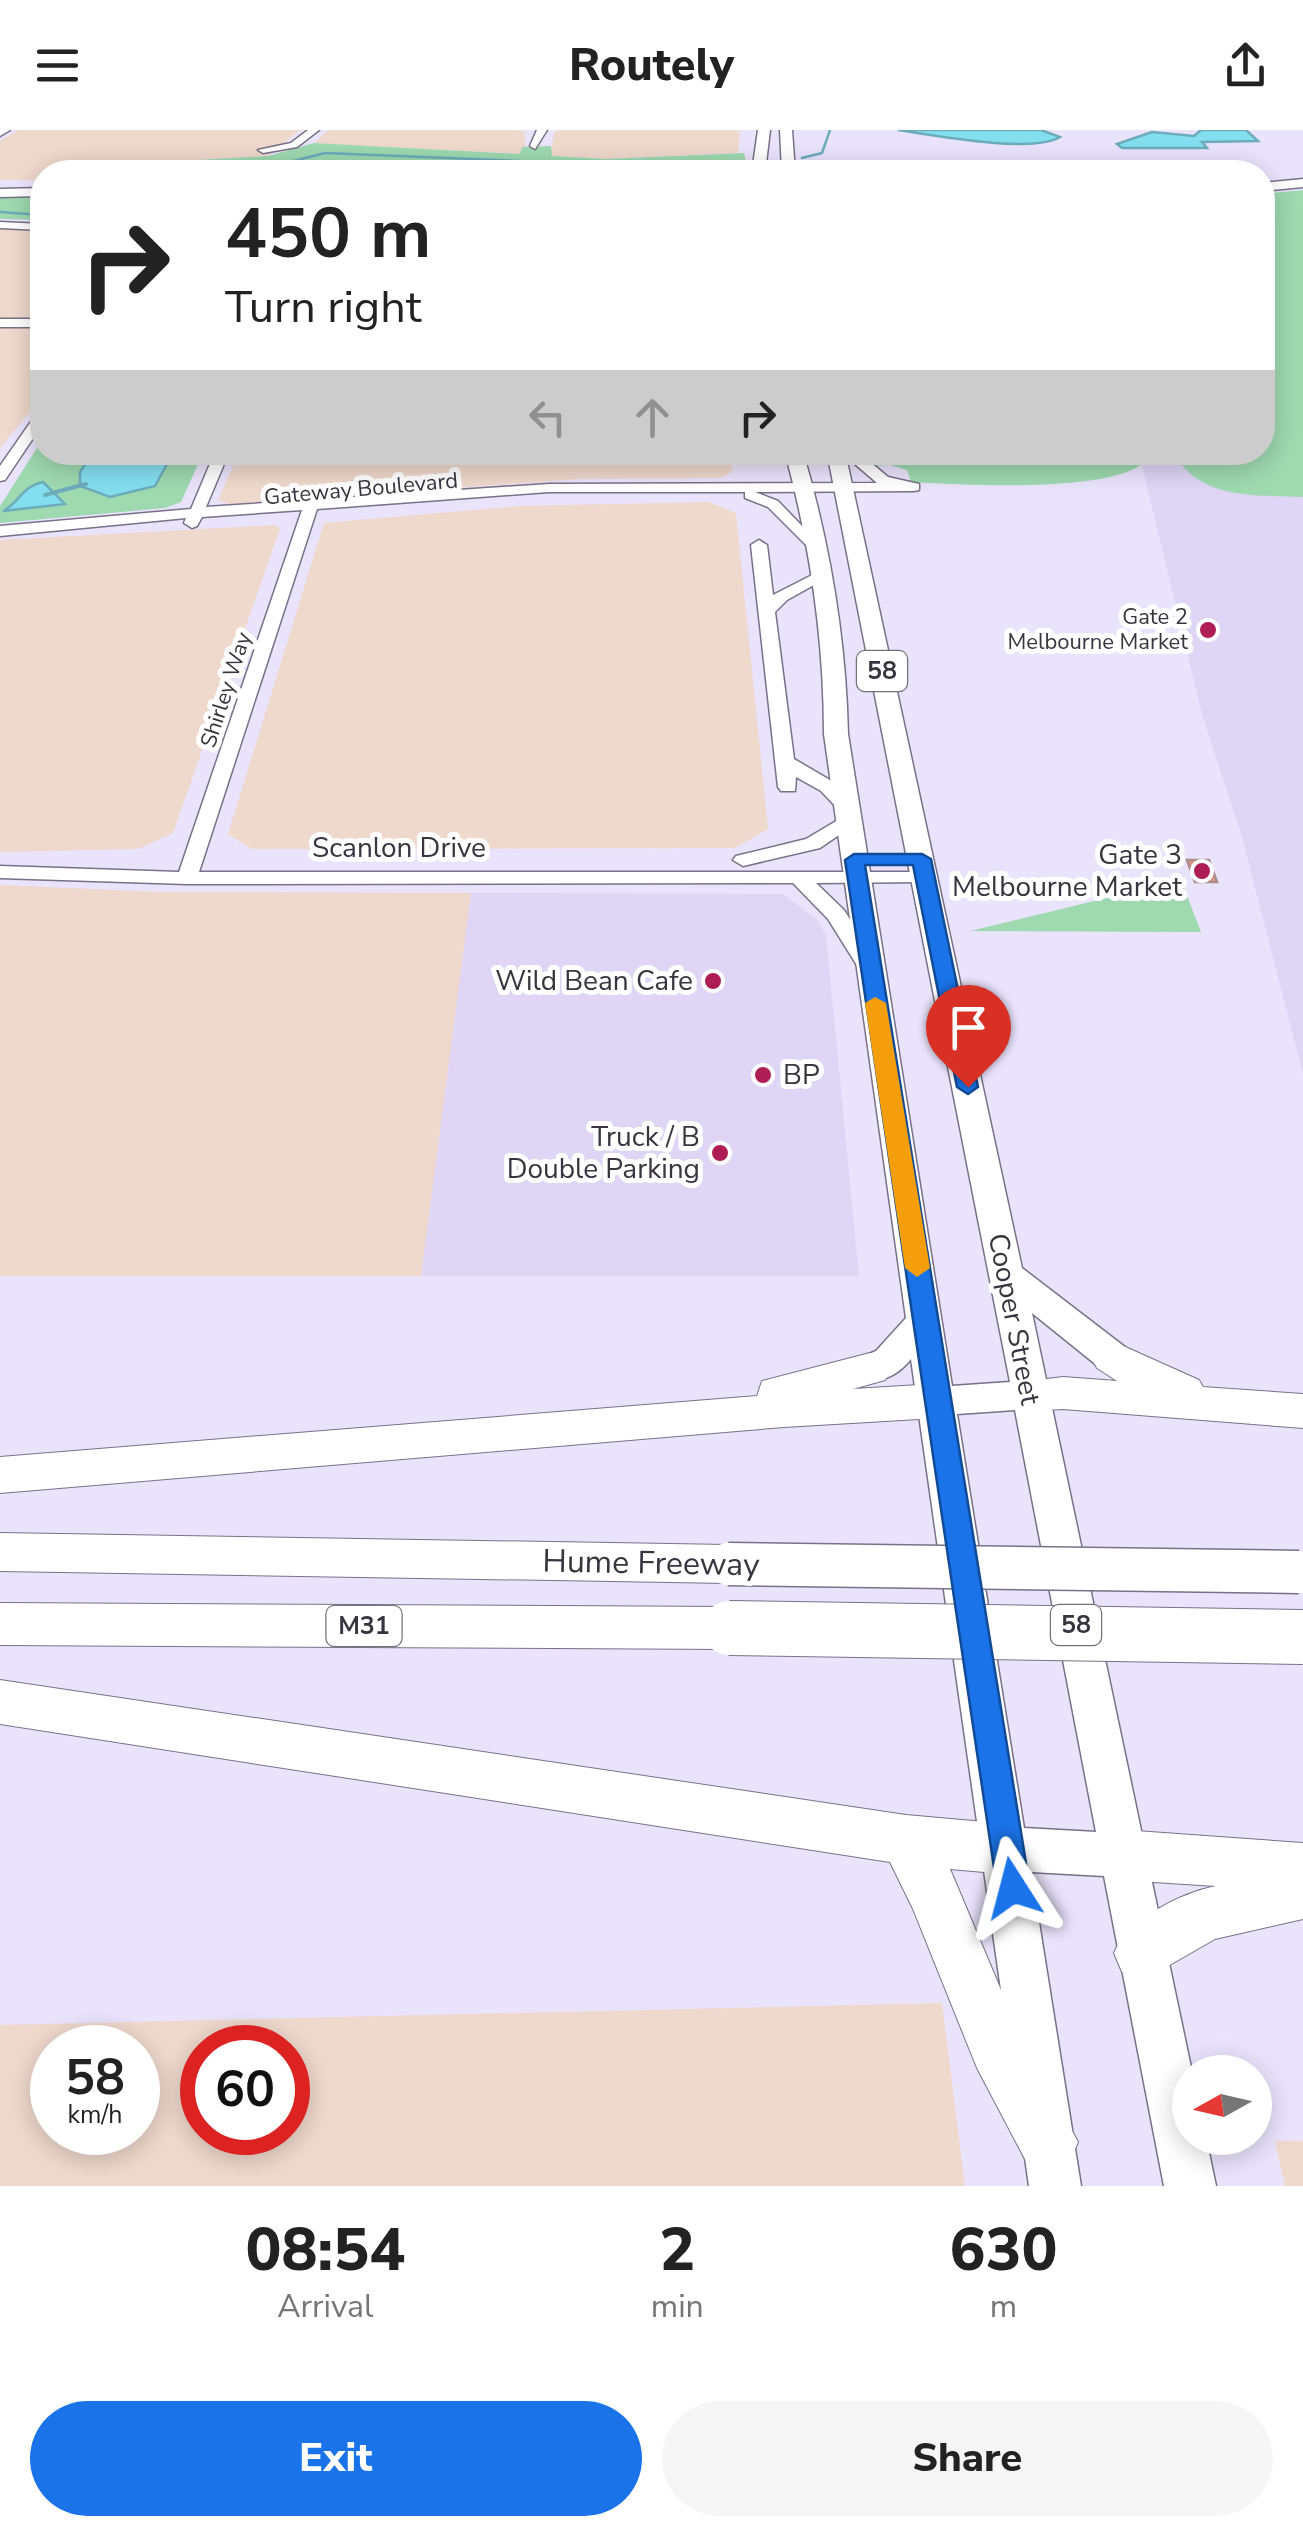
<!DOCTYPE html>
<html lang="en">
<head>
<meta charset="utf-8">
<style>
	:root { --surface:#fff; --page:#f6f6f6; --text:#222; --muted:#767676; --accent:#1a73e8 }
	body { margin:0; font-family:"Nunito Sans",sans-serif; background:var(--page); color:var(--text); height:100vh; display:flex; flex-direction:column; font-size:38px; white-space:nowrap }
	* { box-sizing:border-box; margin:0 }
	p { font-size:32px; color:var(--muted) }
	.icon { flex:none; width:55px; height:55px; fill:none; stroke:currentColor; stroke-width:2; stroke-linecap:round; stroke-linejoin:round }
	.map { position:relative; height:2056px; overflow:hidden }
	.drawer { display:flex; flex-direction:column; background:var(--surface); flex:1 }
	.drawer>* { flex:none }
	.guide { position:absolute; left:30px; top:30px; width:1245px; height:305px; border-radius:40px; box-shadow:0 5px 25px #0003; background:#fff; color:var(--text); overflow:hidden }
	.needle { width:65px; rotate:262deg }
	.tools { position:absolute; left:1172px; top:1925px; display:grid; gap:20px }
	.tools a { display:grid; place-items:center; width:100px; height:100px; border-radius:50%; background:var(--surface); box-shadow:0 5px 25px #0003; font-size:50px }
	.speed { position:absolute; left:30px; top:1895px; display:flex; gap:20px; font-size:50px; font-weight:700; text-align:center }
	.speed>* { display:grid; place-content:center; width:130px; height:130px; border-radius:50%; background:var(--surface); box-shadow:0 5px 25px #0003; line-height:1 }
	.speed small { font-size:25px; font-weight:400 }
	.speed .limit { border:15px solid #d22; background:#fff; color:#111 }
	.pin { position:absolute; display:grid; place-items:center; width:85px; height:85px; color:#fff; margin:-102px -42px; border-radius:50% 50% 50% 0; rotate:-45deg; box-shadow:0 0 10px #0007 }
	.pin .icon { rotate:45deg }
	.me { position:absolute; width:110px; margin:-55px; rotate:351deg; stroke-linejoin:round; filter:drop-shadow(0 0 8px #0008) }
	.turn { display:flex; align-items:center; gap:35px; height:210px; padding:0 30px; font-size:45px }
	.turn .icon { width:130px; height:130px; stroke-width:2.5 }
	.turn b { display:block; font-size:70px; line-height:85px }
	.lanes { display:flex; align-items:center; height:95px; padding:0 30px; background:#0003; justify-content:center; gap:50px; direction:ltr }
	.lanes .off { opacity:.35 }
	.eta { display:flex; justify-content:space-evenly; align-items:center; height:170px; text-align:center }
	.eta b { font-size:60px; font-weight:800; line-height:70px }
	.cta { display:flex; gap:20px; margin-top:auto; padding:20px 30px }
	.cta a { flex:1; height:115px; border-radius:60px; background:var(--accent); color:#fff; font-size:40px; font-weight:800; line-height:115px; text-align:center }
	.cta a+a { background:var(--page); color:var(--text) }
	header { display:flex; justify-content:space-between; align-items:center; height:130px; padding:0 30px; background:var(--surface); font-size:45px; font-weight:800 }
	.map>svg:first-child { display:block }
</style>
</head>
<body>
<header><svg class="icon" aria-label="menu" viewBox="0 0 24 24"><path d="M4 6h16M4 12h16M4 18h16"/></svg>Routely<svg class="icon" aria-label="share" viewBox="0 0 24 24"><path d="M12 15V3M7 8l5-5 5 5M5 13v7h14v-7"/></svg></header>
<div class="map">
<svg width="1303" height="2056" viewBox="0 0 1303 2056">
	<rect width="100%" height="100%" fill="#eae3fc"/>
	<path fill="#dfd5f5" d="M1303 320V944L1242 707 1202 584 1139 323Z
		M471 763 783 764 817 790 826 805 859 1146H421Z"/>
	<path fill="#efd8cc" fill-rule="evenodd" d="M18 0H300L268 26 162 32 137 42H42V50H0V11Z
		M328 0H517L525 2V17L521 24 314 13Z
		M560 0H735L740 1 738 23 606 29 551 26 554 2Z
		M0 99 42 101V188H0Z
		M42 198V268L0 318V198Z
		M731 323 732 342 721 348 580 349 230 374 218 370 239 323Z
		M709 372 736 383 768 699 735 718 252 719 228 704 324 393 519 376Z
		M275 395 280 399 173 703 138 719 0 722V410Z
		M0 755 161 762 471 763 421 1146H0Z
		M942 1873 965 2056H0V1895ZM52 1918H138V2002H52ZM202 1918H288V2002H202Z
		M1275 2011H1303V2056H1285Z"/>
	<path fill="#9ed9b0" d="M314 13 520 24 522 17 551 16 552 26 606 29 744 23 746 31 726 36 748 40 137 42 162 32 268 26Z
		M1303 60V367C1256 365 1199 370 1174 323L1262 322 1263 64Z
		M42 65V90L0 89V66Z
		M42 310V322L203 323 181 372 165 378 0 393V376Z
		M855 323H1147H1139L1142 334C1104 363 961 355 911 352L907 340 890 335 870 336Z
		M1181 750 1201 802 970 801Z"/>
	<path fill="#83dff0" stroke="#6cacbb" stroke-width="2.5" d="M898 0H1041L1060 7C1033 24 931 5 898 0Z
		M1201 0H1246L1258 11 1202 12 1207 18H1122L1117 14 1152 2 1194 6Z
		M338 32 455 33 517 37 541 42H243Z
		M146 322 172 325 155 356 110 367 80 356V342L92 324Z
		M43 352 65 374 3 381C20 372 21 357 43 352Z"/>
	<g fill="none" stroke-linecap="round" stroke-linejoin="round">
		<path stroke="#6cacbb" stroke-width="2.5" d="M802 28 822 23 830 0
			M167 42 285 33 325 23 520 31 583 42
			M599 42 697 34
			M731 42 743 37
			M0 82 42 85"/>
		<path stroke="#6cacbb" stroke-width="4" d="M45 365 86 354"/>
	</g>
	<path fill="#de9684" stroke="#a98d86" stroke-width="2.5" d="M1187 730H1209L1217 752H1195Z"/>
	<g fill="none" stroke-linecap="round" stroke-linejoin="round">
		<defs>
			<path id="minor" d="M0 0H10L0 6Z
				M308 0H319L297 17 263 23 258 20 291 13Z
				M537 0H547L535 19 530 16Z
				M0 92 42 94V100L0 98Z
				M0 189H42V197H0Z
				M42 282V295L5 350 0 351V336L37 283Z
				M215 322H229L206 377 549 354 877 353 841 322H858L888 347 919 354V360L914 361 755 362 778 371 824 419 826 422 818 427 768 377 745 368V362H549L317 379 199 742H933L936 746 933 750 926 752 816 753 844 780 882 840 879 845H863L828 789 793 753 187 754 0 748V736L179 742 302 380 202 387 197 396 192 398 184 393 186 388 0 406V396L191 379Z
				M759 410 767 415 773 465 816 443 830 446 787 470 775 482 794 629 835 653 856 676 853 680H839L821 661 796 647 795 661H781L778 657 751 415Z
				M848 684 858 690 855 694 820 718 743 736 733 730 736 726 806 709Z"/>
			<path id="major" d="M758 0H770L765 42H752Z
				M780 0H792L795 42H782Z
				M1303 49V57L1262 61V53Z
				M42 58V66L0 67V59Z
				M785 322H803C830 415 846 508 848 604L952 1256 1010 1252 827 322H845L1022 1138 1125 1217 1130 1227 1125 1237 1112 1241 1099 1237 1032 1183 1192 1942 1190 2008H1206L1216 2056H1164L1104 1746 1031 1742 1081 2056H1029L911 1229C898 1246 878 1255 857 1249L852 1239 857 1229 876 1221 906 1188 824 604C824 508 810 415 785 322ZM1015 1280 1096 1702 1024 1698 957 1284Z"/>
			<path id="highway" d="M1112 1211 1199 1250 1203 1257 1303 1264V1298L1063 1279 1030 1281 1015 1277 1009 1265 1015 1253 1063 1247 1117 1251 1097 1238 1091 1227 1097 1216Z
				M870 1223 885 1228 891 1239 885 1250 853 1259 936 1254 951 1259 958 1271 951 1283 936 1288 784 1297 0 1363V1327L757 1266 762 1251Z
				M0 1403 728 1415 745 1420 751 1434 745 1448 728 1453 0 1441Z
				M0 1473 729 1477 746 1483 753 1498 746 1513 729 1519 0 1515Z
				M0 1550 906 1685 1007 1694 1026 1701 1034 1719 1026 1737 1007 1744 950 1739 1017 1898 1078 2012 1069 2033 1048 2042 1027 2033 977 1938 913 1779 890 1732 0 1594Z
				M1122 1700 1303 1713V1789L1215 1809 1142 1851 1122 1842 1114 1823C1128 1789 1181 1763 1216 1756L1122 1750 1103 1743 1095 1725 1103 1707Z"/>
		</defs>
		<use href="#minor" stroke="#787187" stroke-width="3"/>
		<use href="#major" stroke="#787187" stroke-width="3"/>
		<use href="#highway" stroke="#787187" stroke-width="2"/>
		<use href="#minor" fill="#fff" fill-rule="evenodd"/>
		<use href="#major" fill="#fff" fill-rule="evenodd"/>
		<use href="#highway" fill="#fff" fill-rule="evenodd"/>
		<defs>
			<path id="highway-bridge-far1" d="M728 1434 1299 1442"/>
			<path id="highway-bridge" d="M729 1498 1303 1507"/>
		</defs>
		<use href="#highway-bridge-far1" stroke="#787187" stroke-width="45" stroke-linecap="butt"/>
		<use href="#highway-bridge" stroke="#787187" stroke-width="56" stroke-linecap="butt"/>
		<use href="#highway-bridge-far1" stroke="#fff" stroke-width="42"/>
		<use href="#highway-bridge" stroke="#fff" stroke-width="54"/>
	</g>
	<path fill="#1a73e8" stroke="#114b97" stroke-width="2.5" d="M854 724H922L931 729 978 957 968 964 957 957 913 735H865L1030 1758 1025 1769 1013 1774 1002 1769 997 1758 845 730Z"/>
	<path fill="#f59e0b" d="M875 867 886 873 930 1138 917 1147 905 1138 865 873Z"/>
	<g fill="#ae1e54" stroke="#fff" stroke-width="4">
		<circle cx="1208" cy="500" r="10"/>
		<circle cx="1202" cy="741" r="10"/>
		<circle cx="713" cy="851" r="10"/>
		<circle cx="763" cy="945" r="10"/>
		<circle cx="720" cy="1023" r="10"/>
	</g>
	<g text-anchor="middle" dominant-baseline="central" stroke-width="10" stroke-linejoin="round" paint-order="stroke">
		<g font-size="22" fill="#38353e" stroke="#fff">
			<text transform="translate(361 359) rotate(-5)">Gateway Boulevard</text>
			<text transform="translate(226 560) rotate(-72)">Shirley Way</text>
		</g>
		<g font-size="22" fill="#38353e" stroke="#fff" text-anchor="end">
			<text x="1188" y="487">Gate 2<tspan x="1188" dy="25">Melbourne Market</tspan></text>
		</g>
		<g fill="#fff" stroke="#747278" stroke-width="2.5">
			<rect x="857" y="521" width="50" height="40" rx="8"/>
			<rect x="1051" y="1475" width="50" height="40" rx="8"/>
			<rect x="326.5" y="1476" width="75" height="40" rx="8"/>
		</g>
		<g font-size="25" font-weight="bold" fill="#38353e">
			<text x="882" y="541">58</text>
			<text x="1076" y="1495">58</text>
			<text x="364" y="1496">M31</text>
		</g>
		<g font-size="28" fill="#38353e" stroke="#fff">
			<text x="399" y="718">Scanlon Drive</text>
			<text transform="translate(1014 1189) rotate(79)">Cooper Street</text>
		</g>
		<g font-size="28" fill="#38353e" stroke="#fff" text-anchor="end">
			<text x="1182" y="725">Gate 3<tspan x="1182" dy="32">Melbourne Market</tspan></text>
			<text x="693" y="851">Wild Bean Cafe</text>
			<text x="783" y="945" text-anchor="start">BP</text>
			<text x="700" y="1007">Truck / B<tspan x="700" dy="32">Double Parking</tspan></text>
		</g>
		<g font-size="32" fill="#38353e" stroke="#fff">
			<text transform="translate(651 1433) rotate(1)">Hume Freeway</text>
		</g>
	</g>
</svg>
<div class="tools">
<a><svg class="needle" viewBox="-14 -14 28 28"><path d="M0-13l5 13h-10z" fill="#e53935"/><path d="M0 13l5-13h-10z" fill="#767676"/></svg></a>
</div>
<div class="speed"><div>58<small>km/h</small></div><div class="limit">60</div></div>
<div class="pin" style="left:968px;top:957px;background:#d93025"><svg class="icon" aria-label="arrive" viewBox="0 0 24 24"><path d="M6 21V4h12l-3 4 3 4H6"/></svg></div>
<svg class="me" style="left:1013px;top:1758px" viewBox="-20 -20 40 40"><path d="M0-17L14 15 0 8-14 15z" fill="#1a73e8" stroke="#fff" stroke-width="4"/></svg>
<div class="guide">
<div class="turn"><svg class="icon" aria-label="right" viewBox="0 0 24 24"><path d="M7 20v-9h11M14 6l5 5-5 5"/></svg><div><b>450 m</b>Turn right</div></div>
<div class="lanes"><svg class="icon off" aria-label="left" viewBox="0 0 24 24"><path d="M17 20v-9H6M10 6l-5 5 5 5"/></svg><svg class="icon off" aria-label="ahead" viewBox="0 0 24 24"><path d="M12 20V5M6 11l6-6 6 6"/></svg><svg class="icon" aria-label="right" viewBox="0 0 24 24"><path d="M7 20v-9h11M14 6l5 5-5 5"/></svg></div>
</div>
</div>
<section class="drawer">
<div class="eta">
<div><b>08:54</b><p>Arrival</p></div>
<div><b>2</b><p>min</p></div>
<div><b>630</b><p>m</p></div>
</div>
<div class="cta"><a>Exit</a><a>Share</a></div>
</section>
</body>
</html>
